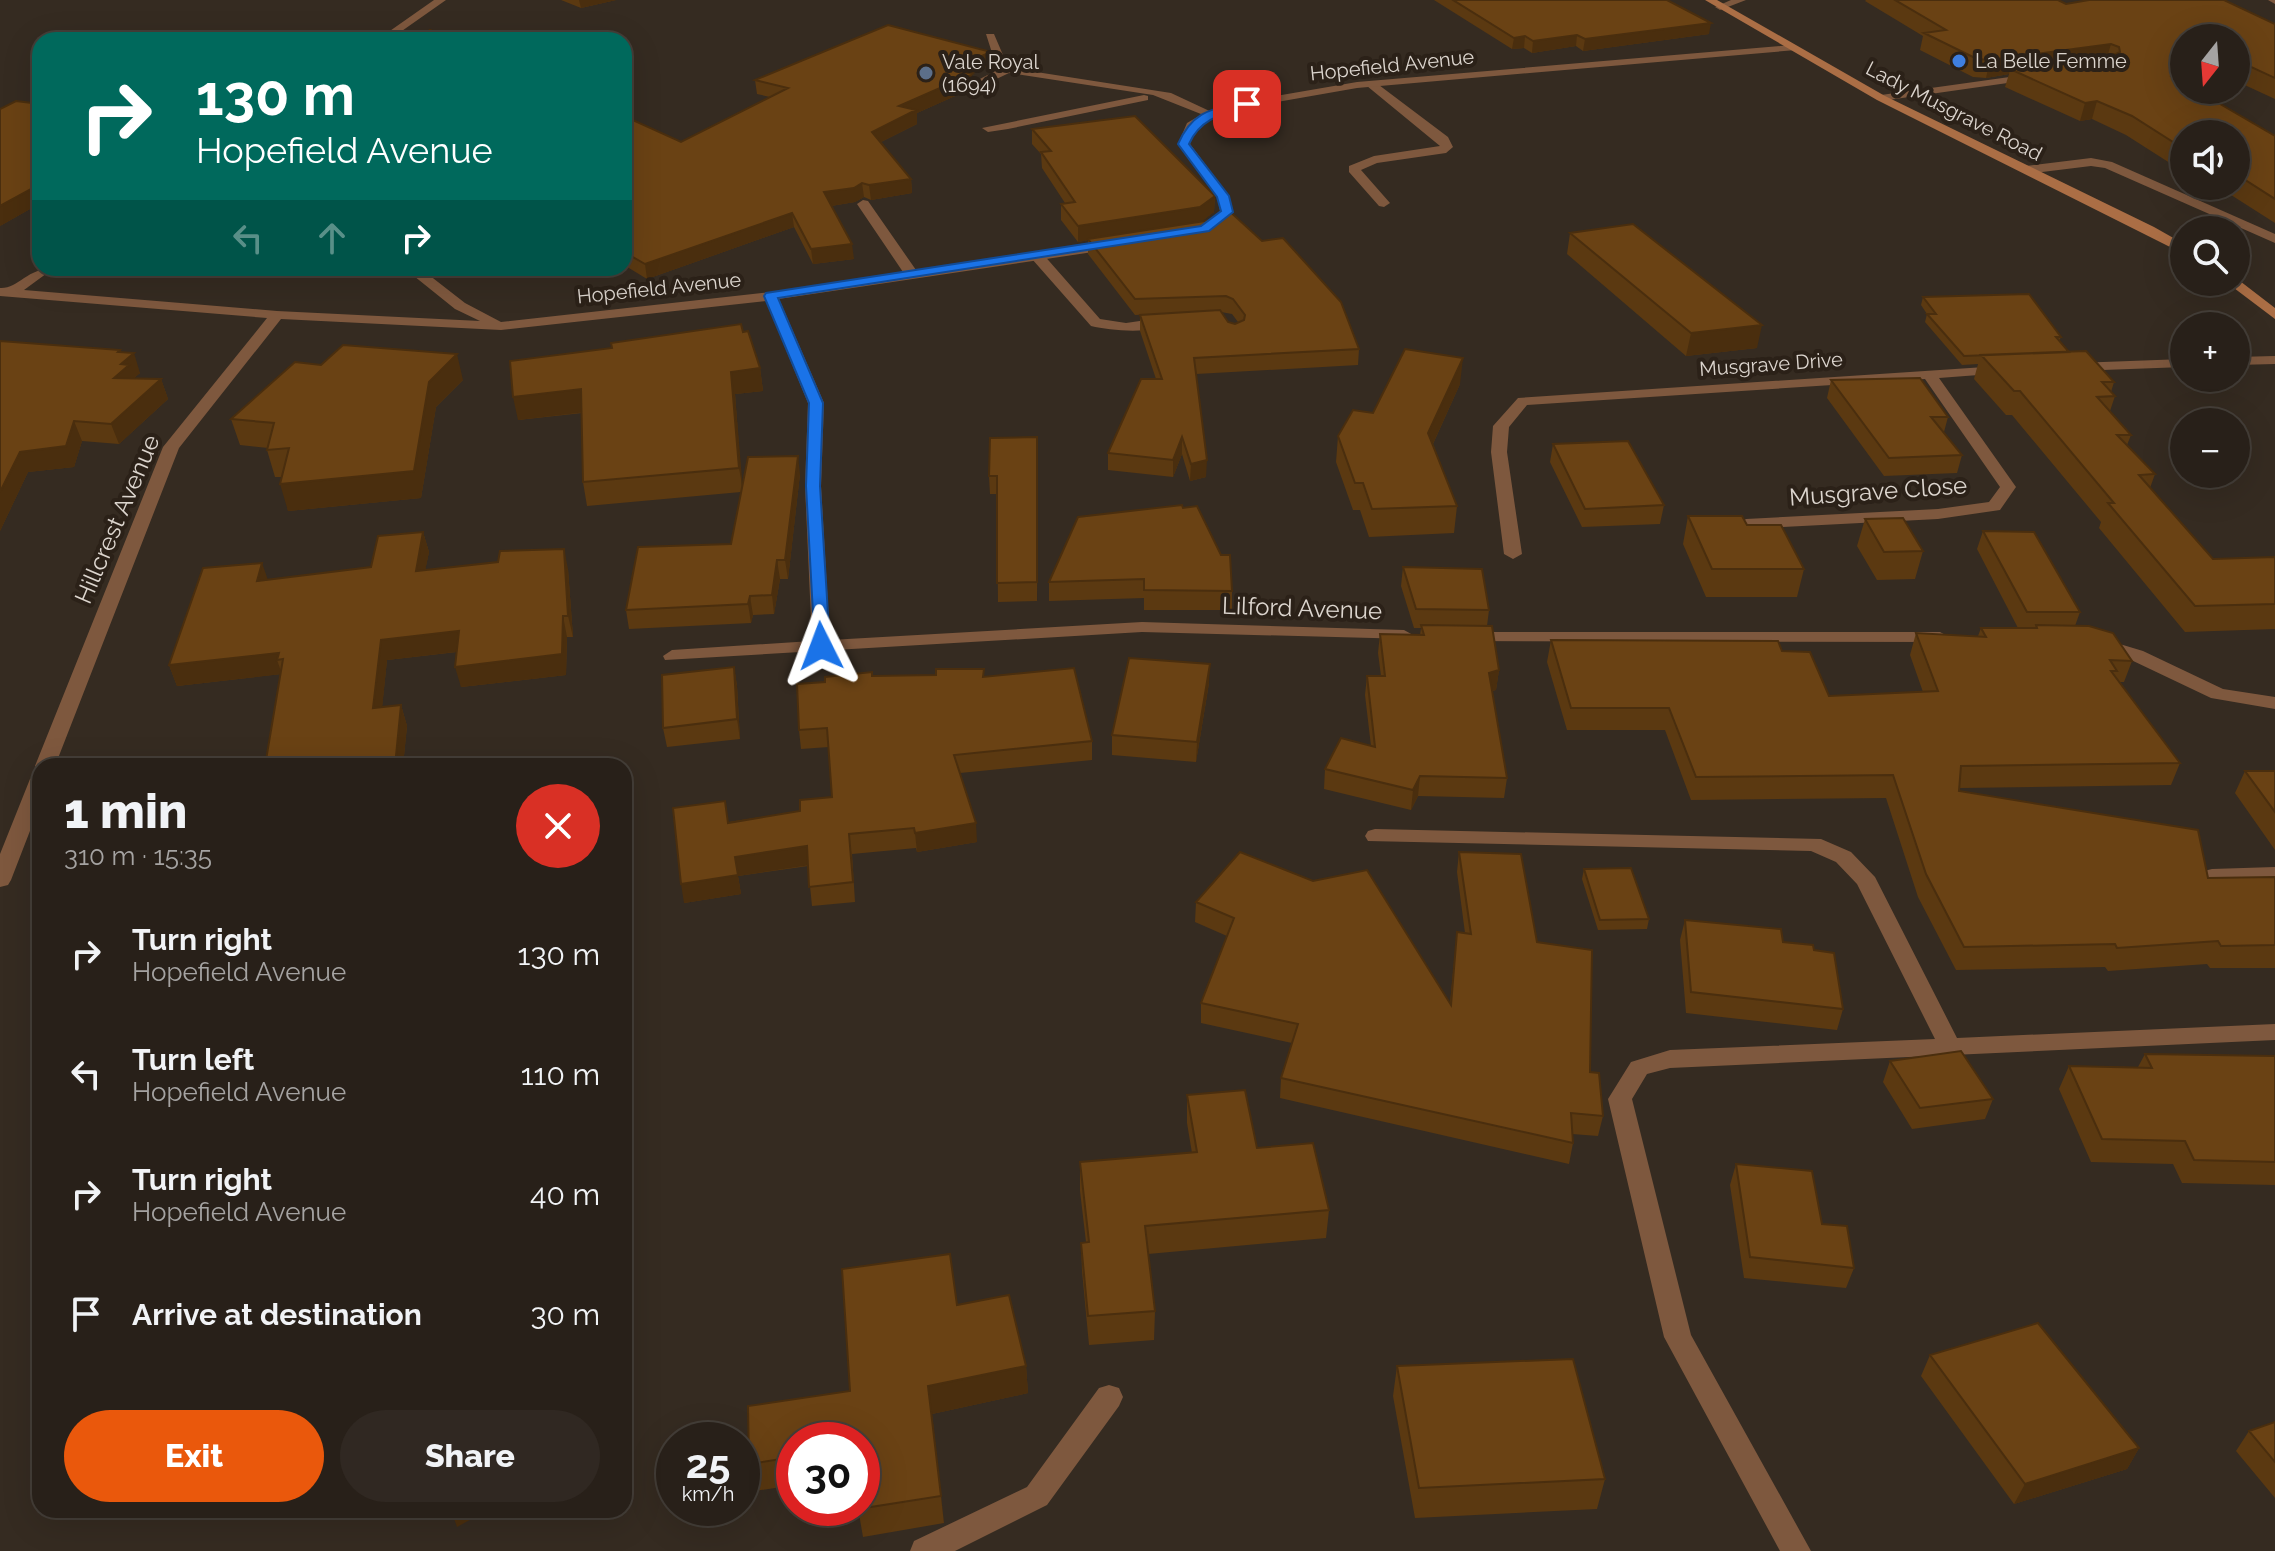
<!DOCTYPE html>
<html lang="en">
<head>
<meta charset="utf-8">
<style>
	:root { --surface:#282019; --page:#302822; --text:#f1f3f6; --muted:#a5a3a2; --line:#443e38; --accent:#ea580c }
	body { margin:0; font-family:Raleway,sans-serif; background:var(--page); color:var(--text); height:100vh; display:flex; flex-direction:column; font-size:30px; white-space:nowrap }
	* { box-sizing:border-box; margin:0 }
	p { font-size:26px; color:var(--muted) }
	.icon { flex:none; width:44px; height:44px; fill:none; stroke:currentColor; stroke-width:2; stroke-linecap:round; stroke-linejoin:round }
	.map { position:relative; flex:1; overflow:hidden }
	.details { position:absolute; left:32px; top:758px; width:600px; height:760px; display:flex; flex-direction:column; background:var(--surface); border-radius:24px; box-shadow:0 8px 32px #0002,0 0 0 2px var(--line) }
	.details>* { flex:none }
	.top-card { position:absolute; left:32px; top:32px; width:600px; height:244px; border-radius:24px; box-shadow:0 8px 32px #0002,0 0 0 2px var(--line); background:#00695c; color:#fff; overflow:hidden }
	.needle { width:52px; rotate:197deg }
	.tools { position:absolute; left:2170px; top:24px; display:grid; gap:16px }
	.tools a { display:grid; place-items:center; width:80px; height:80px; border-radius:50%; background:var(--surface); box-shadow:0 8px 32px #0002,0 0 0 2px var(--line); font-size:40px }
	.speed { position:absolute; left:656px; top:1422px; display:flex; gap:16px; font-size:40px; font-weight:700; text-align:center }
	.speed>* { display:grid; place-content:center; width:104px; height:104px; border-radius:50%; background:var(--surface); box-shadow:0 8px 32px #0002,0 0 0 2px var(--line); line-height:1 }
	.speed small { font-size:20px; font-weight:400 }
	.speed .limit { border:12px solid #d22; background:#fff; color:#111 }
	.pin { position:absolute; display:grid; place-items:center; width:68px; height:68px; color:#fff; margin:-34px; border-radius:16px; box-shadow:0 4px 12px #0006 }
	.me { position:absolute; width:88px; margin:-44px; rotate:357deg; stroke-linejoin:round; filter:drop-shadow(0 0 6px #0008) }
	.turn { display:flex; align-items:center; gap:28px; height:168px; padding:0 32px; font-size:36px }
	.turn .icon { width:104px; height:104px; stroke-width:2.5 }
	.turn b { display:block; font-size:56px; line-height:68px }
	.lanes { display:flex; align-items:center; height:76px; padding:0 32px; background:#0003; justify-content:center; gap:40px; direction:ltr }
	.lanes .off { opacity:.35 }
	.round { display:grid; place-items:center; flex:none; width:84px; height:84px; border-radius:42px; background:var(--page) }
	.headline { display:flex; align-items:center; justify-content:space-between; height:136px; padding:0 32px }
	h1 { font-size:48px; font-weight:800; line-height:60px }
	.cta { display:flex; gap:16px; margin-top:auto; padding:16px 32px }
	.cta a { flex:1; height:92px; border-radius:48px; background:var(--accent); color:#fff; font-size:32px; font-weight:800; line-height:92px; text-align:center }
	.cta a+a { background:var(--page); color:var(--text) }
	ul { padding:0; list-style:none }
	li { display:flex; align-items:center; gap:24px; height:120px; padding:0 32px }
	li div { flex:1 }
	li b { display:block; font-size:30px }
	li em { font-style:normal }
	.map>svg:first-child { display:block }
</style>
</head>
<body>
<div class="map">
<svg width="2275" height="1551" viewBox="0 0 2275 1551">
	<rect width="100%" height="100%" fill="#352b21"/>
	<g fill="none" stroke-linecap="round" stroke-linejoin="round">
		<path fill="#7e583e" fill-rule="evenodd" d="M986 34H994L1003 55 1017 69 1171 93 1216 114 1206 116 1153 95 1009 73 984 85H976V81L1003 67 993 56Z
			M2031 74 2037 77 2035 79 1881 101 1875 98 1881 95Z
			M1367 82H1375L1448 137 1453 147 1446 153 1377 163 1361 170 1390 203 1384 207 1379 206 1349 172V166L1374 156 1440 146 1367 86Z
			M1144 95 1148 96V100L1008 129 988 132 982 128Z
			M2091 158 2112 162 2275 234V243L2105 168 2091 166 2026 174 2020 170 2026 166Z
			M1032 253H1042L1100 319 1126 323 1167 317 1174 321C1156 335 1113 331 1091 326L1032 259Z"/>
		<path fill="#7e583e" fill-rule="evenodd" d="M434 0H446L389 40H377Z
			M1731 0H1746L1720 10 1715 7Z
			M2268 0H2275V4Z
			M1792 45 1796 46V50L1357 88 1248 107 1214 116 1196 128 1190 144 1229 196 1233 212 1211 228 1204 224 1220 211 1217 196 1178 144 1187 123 1206 112 1247 101 1357 82Z
			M863 200 868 201 916 270 1113 241 1120 245 1113 249 779 299 824 403 821 486 830 640 1142 622 1404 630 1413 635 1410 639 1142 632 665 660 663 656 672 650 812 641 805 486 808 403 766 301 501 330 281 319 179 448 55 766H40L38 770 35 766 163 447 267 318 0 296V288C18 289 27 268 54 268L24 290 277 311 480 321 455 309 404 268H420L465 303 501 322 771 292 903 272 857 204Z
			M2275 356V364L2236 365V357Z
			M2184 359V367L2076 371 2069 367 2076 363Z
			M2000 366 2007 370 2005 373 1939 378 2016 487 2000 510 1938 519 1746 529 1738 524 1746 519 1938 509 1989 502 2000 487 1925 379 1527 405 1509 427 1507 452 1522 554 1513 559 1504 554 1491 452 1493 426 1518 398Z
			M1468 632H1940L1949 637 1940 642 1462 641 1459 637Z
			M2103 639 2143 651 2223 689 2275 697V709L2211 698 2129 659 2097 649 2094 645 2097 641Z
			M40 773V805L11 880 8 885 0 887V854L30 779Z
			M1375 829 1821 839 1851 852 1875 877 1957 1038 2275 1024V1040L1670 1068 1647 1074 1632 1099 1691 1335 1811 1551H1780L1664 1337 1608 1099 1631 1062 1670 1050 1935 1039 1857 884 1836 862 1811 851 1368 841 1365 836 1368 831Z
			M2275 867V881L2212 883 2204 881 2201 876 2204 871 2212 869Z
			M1109 1385 1119 1388 1123 1397 1119 1406 1047 1505 955 1551H910L914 1541 1027 1487 1099 1388Z"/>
		<path fill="#ab6e45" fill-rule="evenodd" d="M1705 0H1717L1885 96 2154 227 2184 244V254L1877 100Z
			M2236 278 2275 308V319L2230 285 2228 282H2236Z"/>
	</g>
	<path fill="#5b3911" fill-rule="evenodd" d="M561 0H616L581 8Z
		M1434 0H1667L1709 34 1583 51 1576 46 1532 53 1524 48 1512 49Z
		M1866 0H2058L2066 4 2275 24V99L2236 81V38H2184V58L2174 77 2275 136V223L2217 186H2236V134H2184V172L2126 135 2092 119 2080 121 2005 87 2009 74 1986 78 1973 77 1920 50 1923 36 1865 1Z
		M991 52V65L971 74 973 88 917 113V124L881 142 911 179 912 193 871 200 864 197 855 202 831 206 854 259 813 264 794 227 647 279 624 265V116L681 142 770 97 757 94 755 80Z
		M40 104V205H37L0 226Z
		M1032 129 1215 196 1214 212 1202 221 1359 349 1358 365 1196 374 1206 477 1190 481 1182 454 1173 477 1108 470V453L1156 379 1140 331V315L1162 314 1135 315 1088 254V240L1078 242 1061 220V204L1065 203 1042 168 1041 154 1032 144ZM1221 312 1232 314 1238 322 1235 324 1228 322Z
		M1570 233 1757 348 1686 356 1567 254Z
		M590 268H616L599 274Z
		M1923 297 2061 337 2059 341 2069 352 2114 382 2111 392 2115 396 2110 411 2131 435 2127 445 2155 474 2150 488 2213 559 2275 557V629L2185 632 2099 528 2101 522 2012 415H2006L1974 379 1978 364 1962 365 1925 322 1927 314 1921 305Z
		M743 332 760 368 763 391 735 394 742 488 800 474 788 579H780L774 614 753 615 751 623 629 629 626 610 731 544 741 492 587 506 583 482 582 413 518 420Z
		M0 341 120 350 140 373 134 378 161 379 168 399 119 444 82 441 74 467 28 472 0 531Z
		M463 380 436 407 421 498 288 511 282 477H275L267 450 268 448 240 445 231 419Z
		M1831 380 1948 417 1944 432 1962 455 1957 473 1884 476 1827 398Z
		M1460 384 1433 444 1457 506 1454 533 1369 537 1360 510H1353L1336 462 1338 436 1373 413Z
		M1553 444 1664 505 1660 524 1582 527 1550 462Z
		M1038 455 1037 601 998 602 997 494H990L989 476Z
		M1688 516 1747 525 1804 569 1797 597H1706L1683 544Z
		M1078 517 1232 591V610H1144V598L1049 601V582Z
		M1865 519 1923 551 1915 579 1877 580 1857 546Z
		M1983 531 2080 612 2075 626 2132 661 2124 682H2120L2180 763 2171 785 1960 788 1959 791 2208 878 2275 877V968H2210L2207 964 2108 971 2105 967 1956 970 1918 897 1886 798 1691 800 1665 730H1567L1547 662 1551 640 1782 651 1829 696 1923 692 1910 655 1916 633 1978 636 1981 628H2018L1977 549Z
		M423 532 429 552 425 570 568 569 573 637H567L566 675 461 687 457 652 387 660 382 707 401 705 407 726 403 766H265L281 674 177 686 169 665 268 580 371 567Z
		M1403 567 1489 610 1487 626 1499 670 1496 690 1492 691 1507 778 1504 798 1418 796 1411 810 1324 789 1325 769 1371 746 1365 695 1367 676H1381L1378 653 1380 634 1420 635 1421 628H1414L1401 586Z
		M734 667 737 686 740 739 667 747 663 728Z
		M872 676 984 677 1092 741V760L960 773 977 842 917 852 916 848 852 854 855 902 812 906 808 866 738 876 741 894 684 903 729 822 800 811 832 797 829 747 801 749 799 730Z
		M1209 683 1196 762 1112 755V735Z
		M2245 771H2275V850L2235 793Z
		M1459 852 1537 942 1590 1072 1603 1116 1598 1136 1572 1134 1573 1143 1569 1164 1280 1098 1281 1078 1292 1043 1201 1023V1003L1227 936 1195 922 1196 902 1450 1003 1457 932 1465 933 1457 872Z
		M1584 869 1649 919 1647 929 1598 930 1582 879Z
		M1685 920 1814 950 1843 1009 1837 1030 1686 1013 1680 940Z
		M2145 1054 2275 1056V1185L2182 1183 2173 1164 2091 1162 2059 1089 2069 1066 2138 1067Z
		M1890 1061 1993 1099 1985 1119 1912 1129 1883 1082Z
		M1187 1095 1257 1148 1329 1210 1326 1238 1148 1254 1155 1311 1154 1340 1089 1345 1082 1271 1081 1243 1086 1242 1080 1191V1162L1192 1153 1187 1123Z
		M1736 1164 1822 1224 1854 1268 1846 1288 1744 1278 1730 1185Z
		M957 1305 1026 1366 1028 1393 932 1414 944 1523 863 1537 858 1508 862 1440H794V1485L755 1491 749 1464 850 1391Z
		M1930 1355 2139 1448 2127 1469 2014 1504 1921 1376Z
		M1397 1366 1605 1479 1597 1509 1415 1518 1393 1396Z
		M2275 1422V1498L2236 1451 2249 1431Z"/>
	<path fill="#4a2e0e" d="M579 0H616L581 8Z
		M1711 23 1709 34 1583 51 1585 39Z
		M1577 35 1576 46 1532 53 1533 41Z
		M1525 36 1524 48 1512 49 1514 38Z
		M2111 44 2106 61 2010 69 2009 74 1986 78 1990 60Z
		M991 52V65L953 82 952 69Z
		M2184 52V58L2166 93 2171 76Z
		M972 74 973 88 917 113V124L873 146 872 132 899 106Z
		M2097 101 2092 119 2080 121 2085 103Z
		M911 179 912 193 871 200 869 185Z
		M862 183 864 197 855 202 825 207 824 192Z
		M31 189 37 205 0 226V206Z
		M1215 196 1214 212 1200 223 1078 242V226Z
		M792 213 794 227 647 279 645 264Z
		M852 244 854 259 813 264 811 249Z
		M598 268H616L599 274Z
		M1762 325 1757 348 1686 356 1691 333Z
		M120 350 124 361 134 353 140 373 134 378H114L118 352Z
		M457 354 463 380 436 407 421 498 288 511 280 484Z
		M1463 358 1460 384 1426 459 1428 433Z
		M760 368 763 391 735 394 743 491 739 468 731 372Z
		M161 379 168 399 119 444 111 424Z
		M581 389 586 412 518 420 513 397Z
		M74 421 82 441 74 467 28 472 0 531V492L20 452Z
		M1037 437 1038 455 1037 601Z
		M1182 437V454L1173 477V460Z
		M798 456 800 474 788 579 785 560Z
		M1207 460 1206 477 1190 481 1191 464Z
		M423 532 429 552 421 591 416 571Z
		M564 549 568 569 573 637 568 616Z
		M777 560 780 579 774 614 772 595Z
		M262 563 269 583 257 581Z
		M750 596 753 615 751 623 748 604Z
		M563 616 567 637 566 675 461 687 455 667Z
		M459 631 464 651 387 660 380 729 373 708 381 640Z
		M279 653 277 660 282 674 177 686 169 665Z
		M1210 664 1209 683 1196 762 1197 742Z
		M734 667 737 686 740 739 737 719Z
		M1499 670 1496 690 1486 692 1489 673Z
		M401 705 407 726 403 766H395Z
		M1420 776 1418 796 1411 810 1413 790Z
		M976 823 977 842 917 852 915 833Z
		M807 846 810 865 738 876 741 894 684 903 681 884 735 857Z
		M1026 1366 1028 1393 932 1414 944 1523 928 1386Z
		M2139 1448 2127 1469 2014 1504 2025 1484Z
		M451 1510H488L457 1527Z"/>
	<path fill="#6a4214" stroke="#4a2e0e" stroke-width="2" d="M1453 0H1667L1711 23 1585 39 1577 35 1533 41 1525 36 1514 38Z
		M1895 0H2058L2066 4 2089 0H2224L2275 24V78L2236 60V38H2184V52L2171 76 2184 83V90H2196L2275 136V199L2236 174V134H2184V149L2132 116 2097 101 2085 103 2010 69 2116 54 2120 52 2119 47 2111 44 1990 60 1977 59 1924 33 1946 30Z
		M888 25 991 52 952 69 972 74 899 106 916 110 872 132 911 179 869 185 862 183 854 188 824 192 852 244 811 249 792 213 645 264 624 252V116L681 142 788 88 755 80Z
		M430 30 452 40H416Z
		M16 101 40 104V190L31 189 0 206V109Z
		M1135 116 1215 196 1200 207 1078 226 1061 204 1075 202 1041 152 1051 151 1032 129Z
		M1226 208 1262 241 1283 238 1341 302 1359 349 1194 358 1207 460 1191 464 1182 437 1173 460 1108 453 1141 379H1162L1140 315 1220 310 1228 322 1235 324 1244 320 1245 315 1233 299 1226 296 1135 299 1088 239 1211 220Z
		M1633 224 1762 325 1691 333 1570 233Z
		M2029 294 2061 337H2056L2069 352 1964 356 1927 314H1936L1923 297Z
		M741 324 743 332 748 331 760 368 731 372 739 468 583 482 581 389 513 397 510 361 612 348 611 343Z
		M0 341 120 350 118 352 134 353 121 364 129 365 114 378 161 379 111 424 74 421 66 446 20 452 0 492Z
		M343 345 457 354 429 382 414 471 280 484 289 448 267 450 274 423 231 419 295 362 321 365Z
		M1405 349 1463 358 1428 433 1457 506 1372 509 1363 483H1355L1338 436 1353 410 1373 413Z
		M2086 351 2114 382H2102L2115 396 2097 397 2131 435H2117L2155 474 2139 475 2213 559 2275 557V604L2195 606 2108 503H2114L2020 391H2014L1981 355Z
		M1920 378 1948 417H1931L1962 455 1889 458 1831 380Z
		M1037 437V582L997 583V476H989L990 438Z
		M1628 441 1664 505 1585 509 1553 444Z
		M798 456 785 560H777L772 595 750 596 748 604 626 610 638 547 731 544 748 457Z
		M1182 505 1183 508 1197 506 1221 555H1230L1232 591 1144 590V579L1049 582 1078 517Z
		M1688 516H1742L1747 525H1781L1804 569H1712Z
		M1903 518 1923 551 1884 552 1865 519Z
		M1983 531 2034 532 2080 612H2027Z
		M423 532 416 571 498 562 500 551 564 549 568 616H563L562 654 455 667 459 631 381 640 373 708 401 705 395 766H365L366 763 345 766H265L283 659 277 660 279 653 169 665 203 568 262 563 257 581 371 567 378 536Z
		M1403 567 1482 569 1489 610 1416 609Z
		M1421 625 1492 626 1499 670 1489 673 1507 778 1420 776 1413 790 1325 769 1341 738 1375 747 1367 676H1385L1380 634 1424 635Z
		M2036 625 2089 626 2113 633 2132 661 2110 660 2117 671H2111L2180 763 1961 766 1959 791 2198 830 2208 878 2275 877V945L2221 946 2218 941 2117 948 2115 944 1964 947 1926 874 1893 775 1696 777 1669 708H1571L1551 640 1778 641 1782 651 1810 652 1829 696 1938 691 1916 633 1986 637 1981 628H2037Z
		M1129 658 1210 664 1197 742 1112 735Z
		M734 667 737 719 663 728 662 675Z
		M1074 668 1092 741 954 755 976 823 915 833 914 828 849 834 853 882 809 887 807 846 735 857 738 875 681 884 673 808 725 801 728 823 800 811V800L832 797 827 728 799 730 797 684 825 682V677L872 672V676L936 675V669H984L983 677Z
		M2245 771H2275V812Z
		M1240 852 1313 881 1367 870 1451 1005 1457 932 1471 934 1459 852 1521 854 1537 942 1592 950 1590 1072 1599 1073 1603 1116 1571 1113 1573 1143 1281 1078 1298 1024 1201 1003 1234 918 1196 902Z
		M1631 868 1649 919 1600 920 1584 869Z
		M1685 920 1781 929 1783 942 1813 945 1814 950 1834 953 1843 1009 1691 992Z
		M1961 1051 1993 1099 1920 1108 1890 1061Z
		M2145 1054 2275 1056V1162L2194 1160 2185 1141 2102 1139 2069 1066 2152 1068Z
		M1245 1090 1257 1148 1313 1143 1329 1210 1145 1226 1155 1311 1088 1316 1081 1243 1089 1242 1080 1162 1197 1152 1187 1095Z
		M1736 1164 1812 1171 1822 1224 1847 1226 1854 1268 1750 1257Z
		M950 1254 957 1305 1009 1295 1026 1366 928 1386 941 1496 858 1509V1508H862V1440H794V1457L749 1464 748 1406 850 1391 842 1269Z
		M2038 1323 2139 1448 2025 1484 1930 1355Z
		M1573 1359 1605 1479 1419 1488 1397 1366Z
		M2275 1422V1462L2249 1431Z"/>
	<path fill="#1a73e8" stroke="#114b97" stroke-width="2" d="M1247 100 1251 101V106C1224 114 1201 117 1189 144L1229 196 1233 212 1209 231 778 298 823 403 820 486 830 646 827 650H815L806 486 809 403 764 296 766 293 1201 226 1221 211 1217 197 1178 144C1193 110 1213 109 1247 100Z"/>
	<circle fill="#3f7fe0" stroke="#2b2118" stroke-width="3" cx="1959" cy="61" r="8"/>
	<circle fill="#5c6f8a" stroke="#2b2118" stroke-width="3" cx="926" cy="73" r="8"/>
	<g text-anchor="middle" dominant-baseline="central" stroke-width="8" stroke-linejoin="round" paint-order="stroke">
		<g font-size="20" fill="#dcd5ce" stroke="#2b2118" text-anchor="start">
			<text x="1975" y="61">La Belle Femme</text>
			<text x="942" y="62">Vale Royal<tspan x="942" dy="23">(1694)</tspan></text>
		</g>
		<g font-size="20" fill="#dcd5ce" stroke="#2b2118">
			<text transform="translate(1392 65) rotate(-6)">Hopefield Avenue</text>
			<text transform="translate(1954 111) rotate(27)">Lady Musgrave Road</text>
			<text transform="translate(659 288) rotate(-6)">Hopefield Avenue</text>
			<text transform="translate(1771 364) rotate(-4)">Musgrave Drive</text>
		</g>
		<g font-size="24" fill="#dcd5ce" stroke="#2b2118">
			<text transform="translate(1878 491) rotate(-4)">Musgrave Close</text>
			<text transform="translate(117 519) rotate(-67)">Hillcrest Avenue</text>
			<text transform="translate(1302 608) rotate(2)">Lilford Avenue</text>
		</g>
	</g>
</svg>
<div class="tools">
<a><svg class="needle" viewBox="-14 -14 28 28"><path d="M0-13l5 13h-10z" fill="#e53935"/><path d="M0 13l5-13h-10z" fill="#a5a3a2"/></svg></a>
<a><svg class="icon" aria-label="sound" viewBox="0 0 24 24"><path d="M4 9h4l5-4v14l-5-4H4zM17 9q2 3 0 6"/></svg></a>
<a><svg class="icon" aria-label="search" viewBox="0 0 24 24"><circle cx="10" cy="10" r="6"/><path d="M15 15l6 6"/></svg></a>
<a>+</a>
<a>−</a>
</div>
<div class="speed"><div>25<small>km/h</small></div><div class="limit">30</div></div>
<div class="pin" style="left:1247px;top:104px;background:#d93025"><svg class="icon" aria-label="arrive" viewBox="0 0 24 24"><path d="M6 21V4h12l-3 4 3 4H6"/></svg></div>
<svg class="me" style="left:821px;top:646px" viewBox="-20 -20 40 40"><path d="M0-17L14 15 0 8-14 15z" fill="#1a73e8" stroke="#fff" stroke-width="4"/></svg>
<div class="top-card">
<div class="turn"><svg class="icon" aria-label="right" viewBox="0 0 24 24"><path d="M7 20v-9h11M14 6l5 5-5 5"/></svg><div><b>130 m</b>Hopefield Avenue</div></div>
<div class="lanes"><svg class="icon off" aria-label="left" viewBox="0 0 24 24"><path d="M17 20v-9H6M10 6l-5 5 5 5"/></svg><svg class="icon off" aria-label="ahead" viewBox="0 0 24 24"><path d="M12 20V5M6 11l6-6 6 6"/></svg><svg class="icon" aria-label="right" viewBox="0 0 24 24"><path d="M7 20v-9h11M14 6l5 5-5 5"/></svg></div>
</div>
<section class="details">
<div class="headline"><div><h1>1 min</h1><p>310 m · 15:35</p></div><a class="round" style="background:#d93025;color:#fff"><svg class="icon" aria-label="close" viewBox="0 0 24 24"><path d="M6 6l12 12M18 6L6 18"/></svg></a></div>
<ul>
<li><svg class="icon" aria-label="right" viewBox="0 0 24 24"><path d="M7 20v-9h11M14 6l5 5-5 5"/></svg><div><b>Turn right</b><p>Hopefield Avenue</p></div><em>130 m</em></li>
<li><svg class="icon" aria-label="left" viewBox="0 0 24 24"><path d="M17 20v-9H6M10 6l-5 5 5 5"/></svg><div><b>Turn left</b><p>Hopefield Avenue</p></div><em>110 m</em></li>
<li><svg class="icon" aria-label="right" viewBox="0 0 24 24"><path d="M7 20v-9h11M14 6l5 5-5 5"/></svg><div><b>Turn right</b><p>Hopefield Avenue</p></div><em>40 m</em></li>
<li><svg class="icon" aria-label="arrive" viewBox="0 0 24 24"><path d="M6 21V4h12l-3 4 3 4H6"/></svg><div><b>Arrive at destination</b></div><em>30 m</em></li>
</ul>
<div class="cta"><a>Exit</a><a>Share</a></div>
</section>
</div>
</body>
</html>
